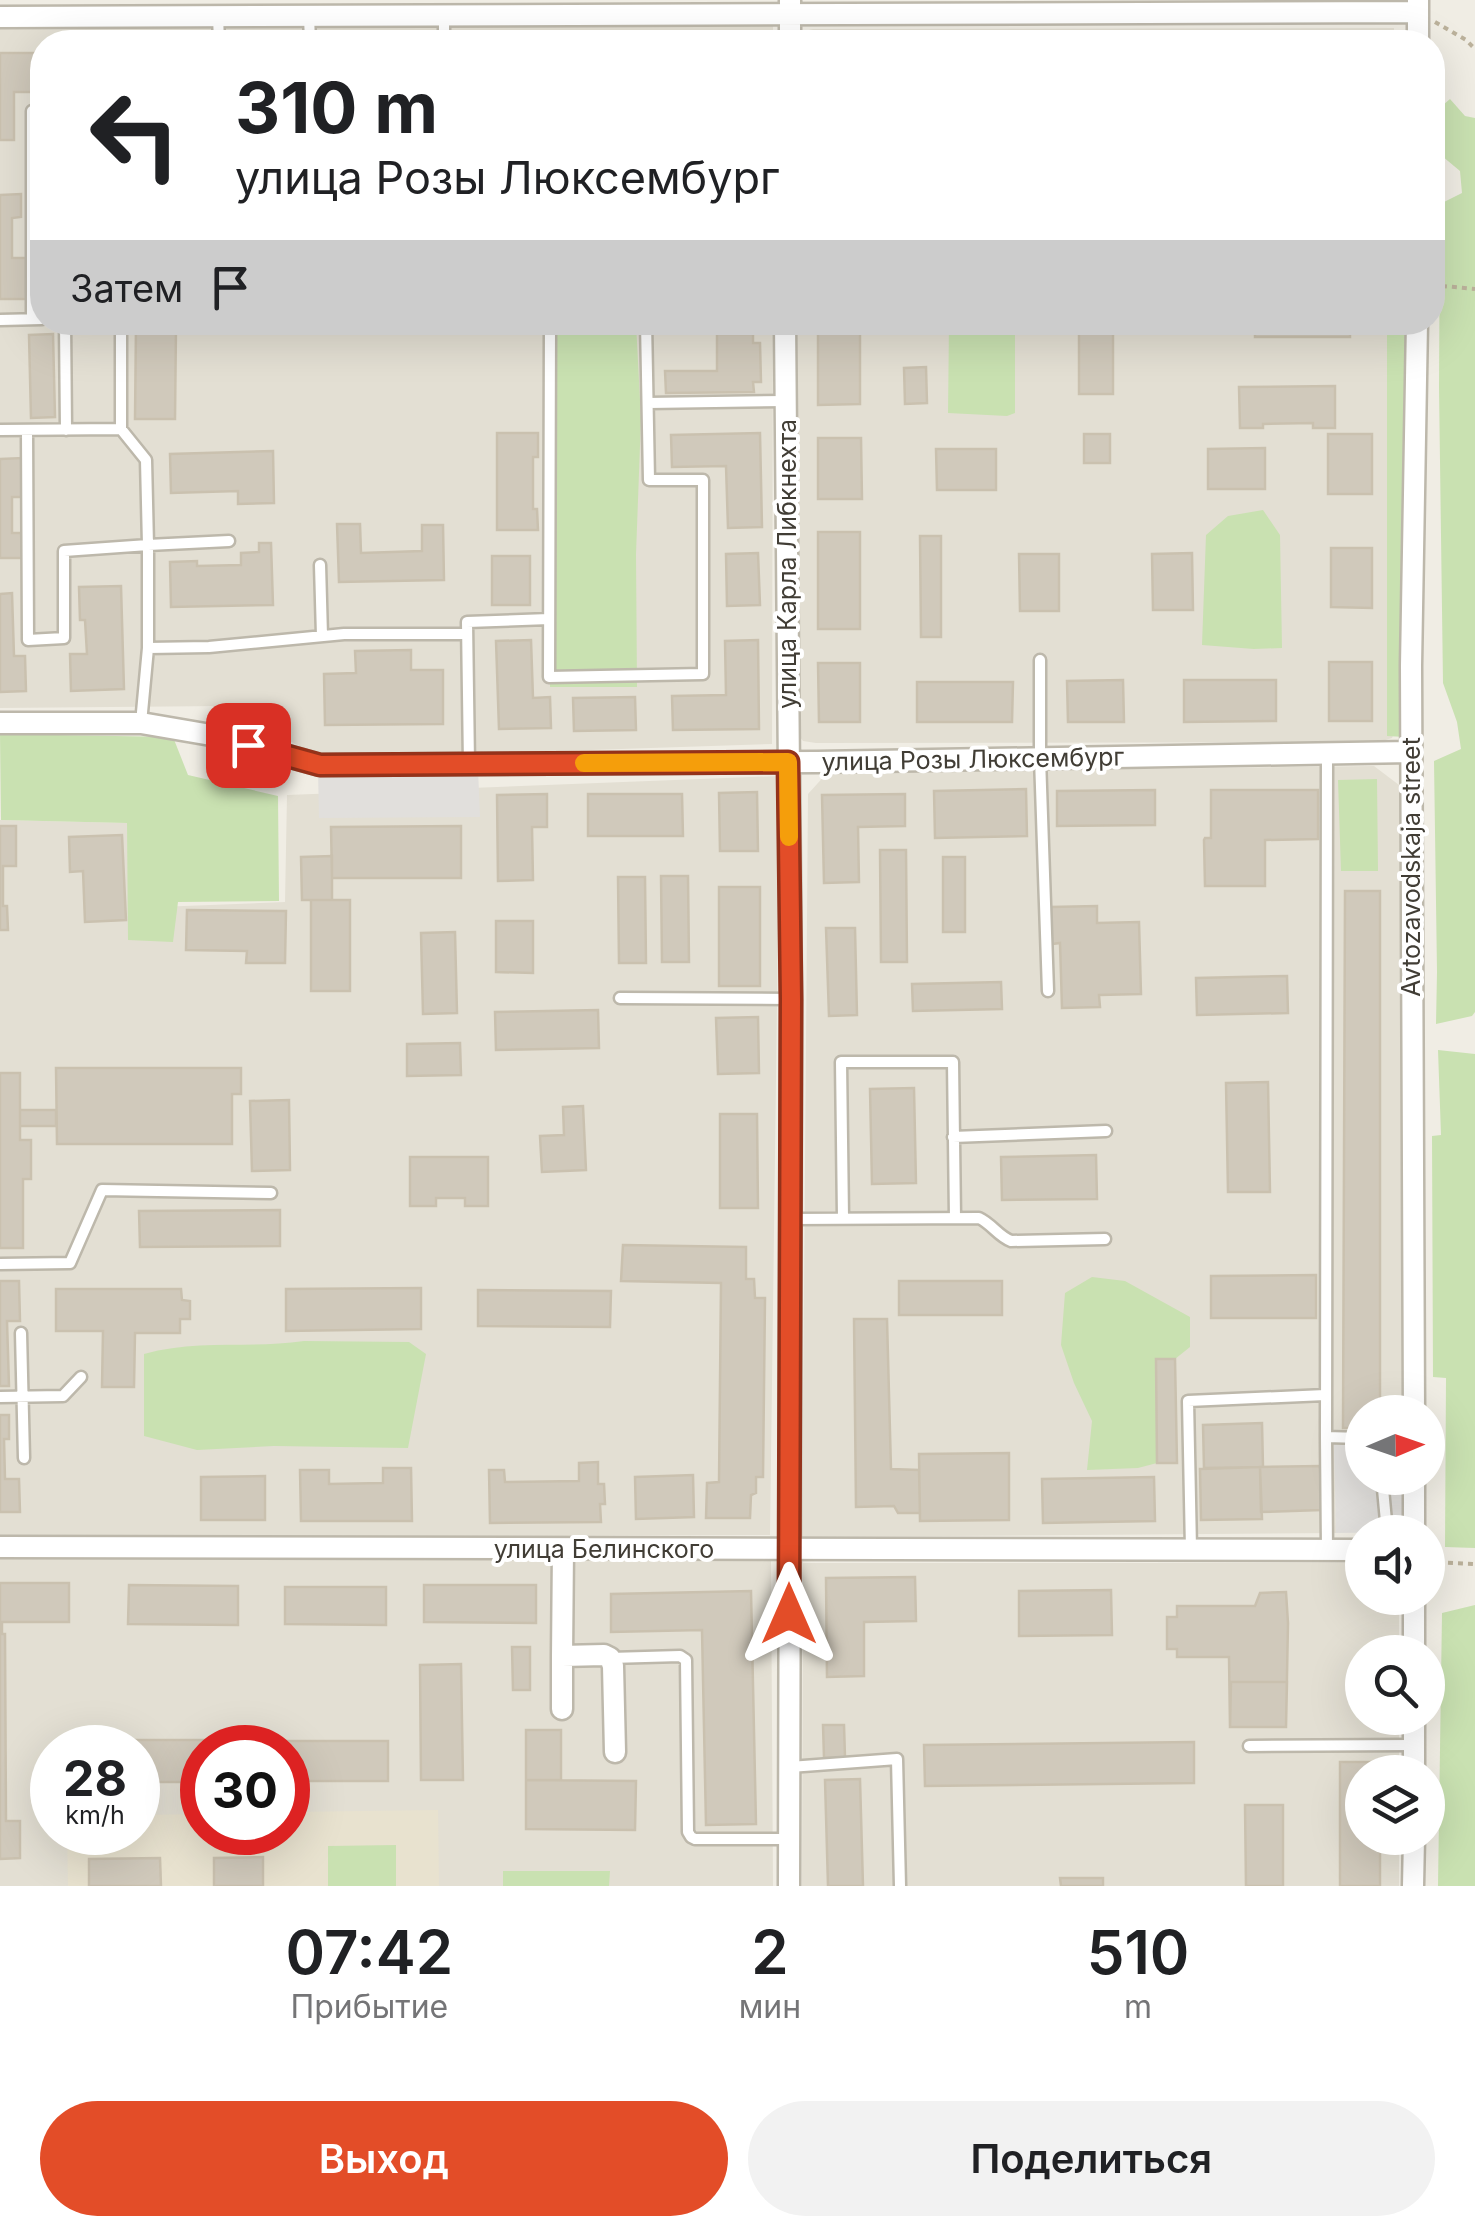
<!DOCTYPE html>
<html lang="ru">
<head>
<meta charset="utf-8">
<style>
	:root { --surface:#fff; --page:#f2f2f2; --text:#202124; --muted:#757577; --accent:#e34d28 }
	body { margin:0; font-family:Inter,sans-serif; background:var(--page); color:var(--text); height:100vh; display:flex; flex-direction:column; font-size:38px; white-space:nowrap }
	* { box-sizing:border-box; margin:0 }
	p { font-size:32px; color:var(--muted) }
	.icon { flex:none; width:55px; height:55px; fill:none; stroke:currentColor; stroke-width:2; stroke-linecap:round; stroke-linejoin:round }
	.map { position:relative; height:1886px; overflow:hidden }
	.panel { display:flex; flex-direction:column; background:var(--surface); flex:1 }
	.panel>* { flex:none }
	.hud { position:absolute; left:30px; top:30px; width:1415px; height:305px; border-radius:40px; box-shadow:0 10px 40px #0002; background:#fff; color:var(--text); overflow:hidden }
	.needle { width:65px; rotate:88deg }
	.tools { position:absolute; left:1345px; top:1395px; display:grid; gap:20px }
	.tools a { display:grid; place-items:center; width:100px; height:100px; border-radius:50%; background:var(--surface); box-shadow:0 10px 40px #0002; font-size:50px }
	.speed { position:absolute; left:30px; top:1725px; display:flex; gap:20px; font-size:50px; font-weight:700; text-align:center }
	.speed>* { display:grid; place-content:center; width:130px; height:130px; border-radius:50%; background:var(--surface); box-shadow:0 10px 40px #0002; line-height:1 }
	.speed small { font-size:25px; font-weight:400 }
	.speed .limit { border:15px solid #d22; background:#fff; color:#111 }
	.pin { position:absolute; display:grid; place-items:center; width:85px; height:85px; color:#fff; margin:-42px; border-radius:20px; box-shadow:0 5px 15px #0006 }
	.me { position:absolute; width:110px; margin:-55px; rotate:0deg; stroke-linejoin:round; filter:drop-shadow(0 0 8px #0008) }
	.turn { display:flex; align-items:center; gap:35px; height:210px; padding:0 40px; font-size:45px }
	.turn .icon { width:130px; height:130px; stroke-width:2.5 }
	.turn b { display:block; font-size:70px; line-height:85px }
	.then { display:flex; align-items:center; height:95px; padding:0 40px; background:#0003; gap:20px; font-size:38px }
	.eta { display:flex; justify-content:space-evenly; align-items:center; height:170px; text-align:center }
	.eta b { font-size:60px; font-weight:600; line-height:70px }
	.cta { display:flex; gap:20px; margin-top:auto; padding:20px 40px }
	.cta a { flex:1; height:115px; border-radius:60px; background:var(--accent); color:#fff; font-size:40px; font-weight:600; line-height:115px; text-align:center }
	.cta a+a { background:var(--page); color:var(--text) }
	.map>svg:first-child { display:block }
</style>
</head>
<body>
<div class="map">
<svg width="1475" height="1886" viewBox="0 0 1475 1886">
	<rect width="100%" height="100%" fill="#f0ede4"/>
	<path fill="#e3dfd3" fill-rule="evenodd" d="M773 22V42H42V322L773 323 772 744 324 759 223 706 0 708V27Z
		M1394 28V42H797L800 32 813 29Z
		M797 323H1394V733L1392 738 1379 742 816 743 803 741 800 737 798 727Z
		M1374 766 1399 785 1404 1412H1362V1443H1334L1336 1533 802 1537 808 794 827 773Z
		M780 776 770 1535 0 1539V820L127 823 132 908 285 902 287 795Z
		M0 1556 771 1561 773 1886H0ZM52 1748H138V1832H52ZM202 1748H288V1832H202Z
		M803 1563H1362V1598H1399V1652H1362V1718H1399V1772H1362V1838H1399V1886H802Z"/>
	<path fill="#e8e2cf" d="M438 1810 439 1886H68L67 1833 138 1832V1815L202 1814V1832H288V1812Z"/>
	<path fill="#c9e1b1" d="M1450 99 1465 116 1475 118V1012L1472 1016 1436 1024 1437 972 1434 761 1461 749 1457 722 1443 683 1439 387 1440 204 1462 193 1460 171 1442 156 1443 105Z
		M1406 322 1405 737 1387 736V323Z
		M554 323H636L641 419 636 554 637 687H550Z
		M949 323H1015V413L1007 416 948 413Z
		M1263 510 1280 535 1282 648 1254 649 1202 645 1206 535 1228 516Z
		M0 734 173 737 188 775 278 796 279 901 178 902 173 942 128 940 127 823 1 820Z
		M1377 779 1378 871H1341L1338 780Z
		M1438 1050 1475 1054V1548L1445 1547 1446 1378 1433 1377 1432 1136 1441 1135Z
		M1092 1277 1125 1281 1190 1317V1347L1175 1359 1156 1360 1157 1463 1138 1468 1087 1470 1092 1421 1074 1383 1061 1345 1065 1293Z
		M304 1341 409 1342 426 1354 408 1448 274 1446 197 1450 144 1436V1354C197 1339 250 1349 304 1341Z
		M1475 1605V1886H1438L1442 1613Z
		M396 1845V1886H328V1846Z
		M503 1871H610L609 1886H503Z"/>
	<path fill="#e1dfdc" d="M478 769 480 817 319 818 318 770Z
		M1334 1443H1362V1478H1405V1532L1336 1533Z"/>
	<path fill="#d0c9bb" stroke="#cac1af" stroke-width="2.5" d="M0 53H42V92H14V140H0Z
		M21 194V217L12 218V258H26V299H0V195Z
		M818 322H860V404L818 405Z
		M1079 322H1113V394H1079Z
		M1255 322H1350V337H1255Z
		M136 325 176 326 175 419H135Z
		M53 334 55 417 31 418 29 335Z
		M717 334H753V343H760L761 382H753L754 392 666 393 665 371H717Z
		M926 367 927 403 905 404 904 368Z
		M1335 386V428H1313V423L1263 424V428H1240L1239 387Z
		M497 433H538V457H533V509H537L538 530H497Z
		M760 433 762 527 728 528 726 466 672 467 671 435Z
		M1084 434H1110V463H1084Z
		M1328 434H1372V494H1328Z
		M818 438H861L862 499H818Z
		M1265 448V489H1208V449Z
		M936 449H996V490H937Z
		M273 451 274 503 238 504V491L171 493 170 454Z
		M23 458 24 497H12V533H21L22 558H0V459Z
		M337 524H360L361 553 422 551V525H443L444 580 339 582Z
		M818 532H860V629H818Z
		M920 536H941V637H921Z
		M259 543H271L273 605 171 607 170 562 197 561V566L241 565V553L259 552Z
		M1331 548H1372V608L1331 607Z
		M758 553 760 605 727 606 726 554Z
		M1192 553 1193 610H1153L1152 554Z
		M1019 554H1059V611H1020Z
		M492 556H530V605H492Z
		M121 586 124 689 71 691 70 654H87L85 620H80L79 587Z
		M12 593 14 656H25L26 691 0 692V594Z
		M531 640 533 698 550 697 551 728 499 729 496 641Z
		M758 640 759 729 673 730 672 696 726 695 725 641Z
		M411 650V670H443V724L325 725 324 674 356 673 355 651Z
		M1329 662H1372V721H1329Z
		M818 663H860V722H819Z
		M1123 680 1124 722H1068L1067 681Z
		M1184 680H1276V721L1184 722Z
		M917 682H1013L1012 722H917Z
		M635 697 636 730 574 731 573 698Z
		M1026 789 1027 836 935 838 934 791Z
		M1155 790V825L1057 826V791Z
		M1211 790H1318V839L1265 840V886H1205L1204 840 1205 838H1211Z
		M757 792 758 851H720L719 793Z
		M547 794V827H532L533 880 498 881 497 795Z
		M588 794H682L683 836H588Z
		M905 794V826L858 827 859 882 824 883 822 795Z
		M0 826H16V866H3V906H7L8 930H0Z
		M461 826V878H332L331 827Z
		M122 835 126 920 85 922 83 871 70 872 69 837Z
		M880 850H906L907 962H881Z
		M332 856V900H302L301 857Z
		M943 857H965V932H943Z
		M661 876H688L689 962H662Z
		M618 877H645L646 963H619Z
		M719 887H760V986H719Z
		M1345 891H1380V1412H1362V1428H1343Z
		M311 900H350V991H311Z
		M1097 906V923L1139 922 1141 994 1099 995 1100 1007 1062 1008 1060 943 1052 944 1051 907Z
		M187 910 286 911 285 963H246L247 951 186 950Z
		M496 921H533V973L496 972Z
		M826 928H855L857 1015 829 1016Z
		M455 932 457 1013 423 1014 421 933Z
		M1287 976 1288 1013 1197 1015 1196 978Z
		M1001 982 1002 1009 913 1011 912 984Z
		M598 1010 599 1048 496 1050 495 1012Z
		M758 1017 759 1073 718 1074 716 1018Z
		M460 1043 461 1075 407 1076V1044Z
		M56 1068H241V1094H232V1144H57Z
		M0 1073H20V1140H31V1179H23V1248H0Z
		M1268 1082 1270 1192H1228L1226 1083Z
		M914 1088 916 1183 872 1184 870 1089Z
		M289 1100 290 1170 252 1171 250 1101Z
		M583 1106 586 1170 542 1172 540 1136 564 1135 563 1107Z
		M20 1110H56V1126H20Z
		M720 1114H757L758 1208H720Z
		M1096 1155 1097 1199 1002 1200 1001 1157Z
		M410 1157H488V1206H465V1198H436V1206H410Z
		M280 1210V1246L140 1247 139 1211Z
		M623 1245 746 1247V1279H754L755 1298H765L763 1477H756V1493L751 1495 750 1518H706L707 1483 719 1482 721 1283 621 1281Z
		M1316 1275V1318H1211V1276Z
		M0 1281H19L20 1321H7L9 1386H0Z
		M899 1281H1002V1315H899Z
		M421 1288V1329L286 1331V1289Z
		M56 1289H181L182 1300 190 1301V1319H180V1333H135L134 1387H102L103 1331H56Z
		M478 1290 611 1291 610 1327 478 1326Z
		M854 1319H887L891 1469 919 1470 920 1513H898L894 1506 856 1507Z
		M1156 1359H1175L1177 1463H1157Z
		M0 1415H9V1439H4L5 1479H19L20 1512H0Z
		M1262 1423 1263 1467 1204 1468 1203 1425Z
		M1009 1453V1520L920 1521 919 1454Z
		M598 1462V1484H604L605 1504H600L601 1522 490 1523 489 1470H504L505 1482 579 1481V1463Z
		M1320 1466 1321 1510 1261 1512 1260 1467Z
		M1260 1467 1262 1519 1201 1520 1200 1469Z
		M383 1468H411L412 1521H301L300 1470H329V1484L383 1483Z
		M693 1475 694 1517 636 1519 635 1477Z
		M265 1476V1520H201V1477Z
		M1154 1477 1155 1521 1043 1523 1042 1479Z
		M915 1577 916 1621 864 1622V1676L827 1677 826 1578Z
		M0 1583H69V1622H2V1634H5L6 1821H20V1858L0 1859Z
		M129 1585 238 1586V1625L128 1624Z
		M424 1585H536V1623L424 1622Z
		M285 1587H386V1625L285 1624Z
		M1111 1590 1112 1635 1019 1636V1591Z
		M751 1591 756 1824 706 1825 702 1630 611 1632V1594Z
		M1286 1592 1288 1623 1286 1727H1230L1229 1657H1177V1649H1167V1617H1177V1606H1255L1260 1593Z
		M512 1647H530V1690H513Z
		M461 1664 463 1780H421L420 1665Z
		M1231 1682H1287L1286 1727H1230Z
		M823 1725H844L845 1757 824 1758Z
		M526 1730H561V1780H526Z
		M134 1740H242V1748H202V1782H138V1748H134Z
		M274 1741H388V1781H288V1748H274Z
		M1194 1742V1783L925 1786 924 1745Z
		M1340 1762H1379L1380 1772H1362V1838H1380V1886H1340Z
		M860 1779 863 1886H828L825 1780Z
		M526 1780 636 1781 635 1830 526 1829Z
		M1245 1805H1283V1886H1246Z
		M263 1857V1886H214V1858Z
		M160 1858 161 1886H89V1859Z
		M1060 1878H1103V1886H1061Z"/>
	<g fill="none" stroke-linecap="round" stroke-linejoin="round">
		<defs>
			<path id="lane" d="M444 15V42
				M218 16 219 42
				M309 16 310 42
				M32 319V111H42
				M0 320 42 319
				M65 322 66 430
				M550 322 549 677 703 674V480H649L646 322
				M648 403 786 401
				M0 430 121 429V322
				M27 430 28 640 64 638V551L148 545 146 460 121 429
				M320 565 322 636
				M148 648V545L229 541
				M1040 660V758L1048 991
				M141 723 148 648 209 647 344 634H467
				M469 764 467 622 549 619
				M620 998 790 999
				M953 1137 1106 1131
				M843 1218 841 1062H953L955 1218
				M791 1219 979 1218C992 1224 998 1236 1011 1241L1105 1239
				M0 1264 70 1263 102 1190 271 1193
				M21 1333 24 1458
				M0 1397 63 1396 81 1377
				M1326 1437 1327 754
				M1382 1478 1387 1532
				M1191 1549 1188 1401 1325 1395
				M1327 1549 1326 1437 1362 1438
				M610 1658 680 1656 686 1660 688 1832 691 1837 695 1839H789
				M1249 1746 1414 1745
				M790 1767 897 1759 900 1886"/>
			<path id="street" d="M1418 0V42
				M0 17 1418 12
				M790 42V0
				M785 322 791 999 789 1886
				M0 723H141L211 735 320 765 817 762 1411 752
				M1414 1412 1411 666 1417 322
				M1414 1478V1532
				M0 1547 1362 1550
				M1414 1652V1598
				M562 1656 563 1549
				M562 1709V1656L604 1655 610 1658 613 1666 615 1752
				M1414 1772V1718
				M1413 1886 1414 1838"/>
		</defs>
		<use href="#lane" stroke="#bdb8ab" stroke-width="15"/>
		<use href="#street" stroke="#bdb8ab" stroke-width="25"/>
		<path stroke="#bbb19b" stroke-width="4" stroke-dasharray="5 5" stroke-linecap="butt" d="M1435 22 1466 40 1475 49
			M1381 30V40
			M1432 285 1475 289
			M1428 1562 1475 1564"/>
		<use href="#lane" stroke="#fff" stroke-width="10"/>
		<use href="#street" stroke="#fff" stroke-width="20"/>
	</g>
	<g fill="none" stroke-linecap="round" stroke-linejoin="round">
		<defs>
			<path id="route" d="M248 745 320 765 788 762 791 999 789 1614"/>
		</defs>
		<use href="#route" stroke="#94321a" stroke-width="25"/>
		<use href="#route" stroke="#e34d28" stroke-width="18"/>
		<path stroke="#f59e0b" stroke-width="18" d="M584 763 788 762 789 837"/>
	</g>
	<g text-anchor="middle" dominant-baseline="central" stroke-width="8" stroke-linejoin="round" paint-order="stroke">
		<g font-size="25" fill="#413d35" stroke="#fff">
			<text transform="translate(787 564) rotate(-90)">улица Карла Либкнехта</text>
			<text transform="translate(973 759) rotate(-1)">улица Розы Люксембург</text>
			<text transform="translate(1411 867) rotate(-90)">Avtozavodskaja street</text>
			<text x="604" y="1549">улица Белинского</text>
		</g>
	</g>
</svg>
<div class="tools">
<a><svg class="needle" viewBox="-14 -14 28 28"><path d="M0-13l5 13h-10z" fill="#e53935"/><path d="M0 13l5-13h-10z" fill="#757577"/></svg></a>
<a><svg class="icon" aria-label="sound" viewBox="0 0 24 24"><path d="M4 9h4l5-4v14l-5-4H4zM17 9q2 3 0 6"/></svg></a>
<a><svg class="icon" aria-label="search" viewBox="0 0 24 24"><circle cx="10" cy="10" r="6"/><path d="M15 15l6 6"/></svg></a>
<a><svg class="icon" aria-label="layers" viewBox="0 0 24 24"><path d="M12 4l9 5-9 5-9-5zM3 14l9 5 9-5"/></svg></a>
</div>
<div class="speed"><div>28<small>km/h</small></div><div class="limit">30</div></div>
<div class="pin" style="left:248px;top:745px;background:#d93025"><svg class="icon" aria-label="arrive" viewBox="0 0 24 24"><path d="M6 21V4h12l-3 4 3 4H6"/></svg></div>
<svg class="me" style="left:789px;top:1614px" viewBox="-20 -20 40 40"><path d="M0-17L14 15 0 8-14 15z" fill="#e34d28" stroke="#fff" stroke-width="4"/></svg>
<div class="hud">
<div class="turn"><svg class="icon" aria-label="left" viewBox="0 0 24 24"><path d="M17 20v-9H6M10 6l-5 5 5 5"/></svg><div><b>310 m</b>улица Розы Люксембург</div></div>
<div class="then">Затем<svg class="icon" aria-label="arrive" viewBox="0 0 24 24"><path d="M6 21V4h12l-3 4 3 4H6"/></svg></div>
</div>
</div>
<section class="panel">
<div class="eta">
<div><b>07:42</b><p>Прибытие</p></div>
<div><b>2</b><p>мин</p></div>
<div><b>510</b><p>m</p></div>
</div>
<div class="cta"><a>Выход</a><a>Поделиться</a></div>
</section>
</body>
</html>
